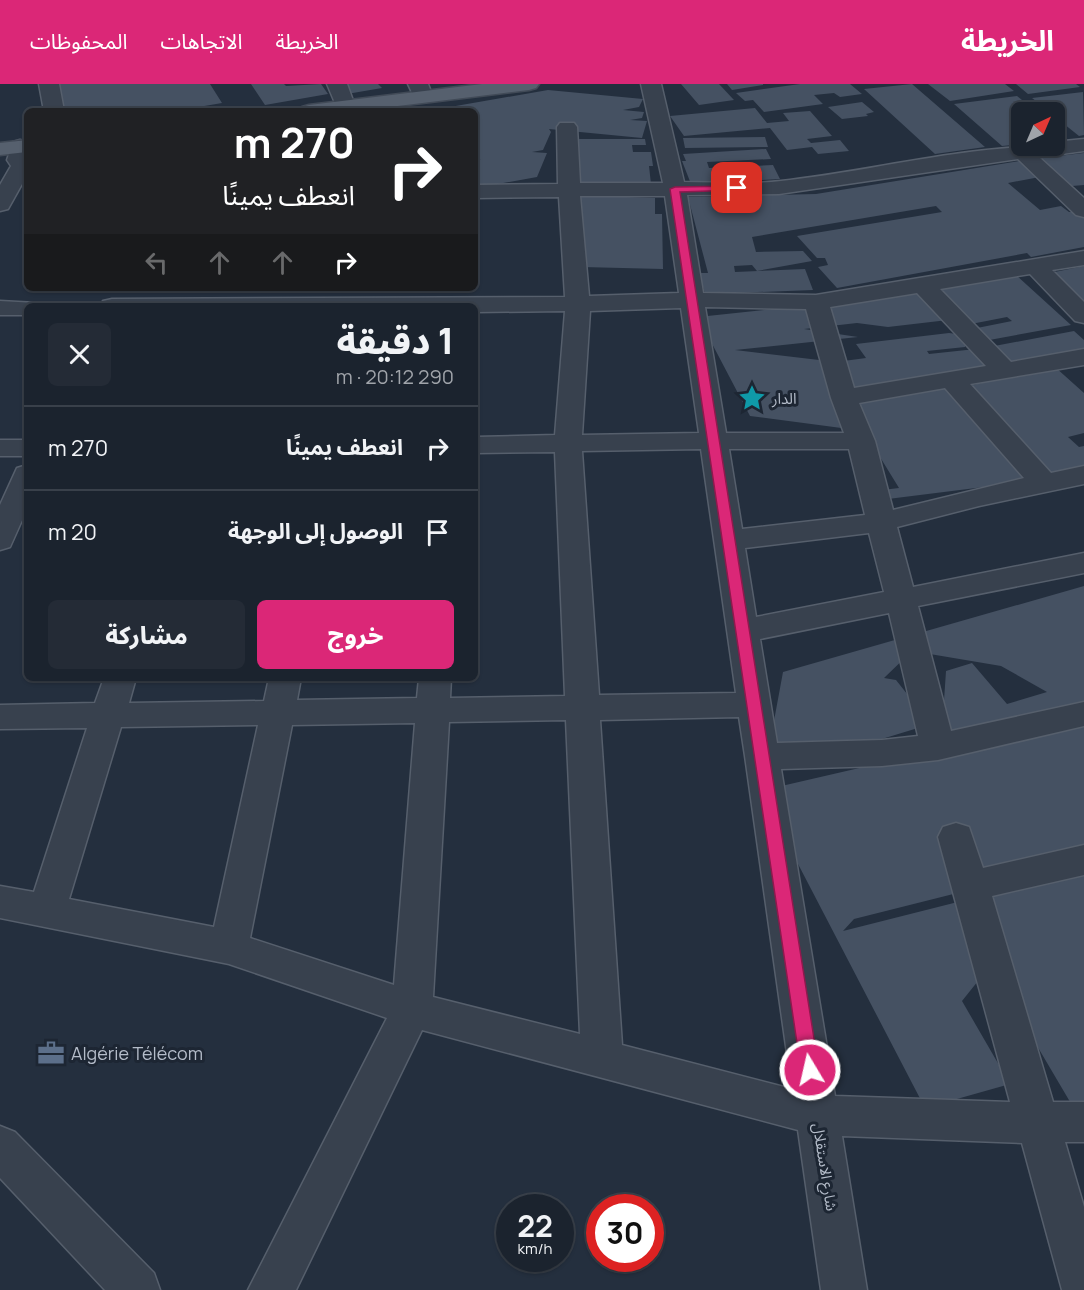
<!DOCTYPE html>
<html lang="ar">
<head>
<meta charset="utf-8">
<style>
	:root { --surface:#1b232e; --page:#242b36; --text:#f1f3f6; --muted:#a0a4aa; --line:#39404a; --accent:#db2777 }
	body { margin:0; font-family:Manrope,"Noto Sans Arabic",sans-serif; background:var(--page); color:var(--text); direction:rtl; height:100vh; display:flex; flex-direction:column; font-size:22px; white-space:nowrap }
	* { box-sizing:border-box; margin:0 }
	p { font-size:20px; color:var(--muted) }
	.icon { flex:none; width:33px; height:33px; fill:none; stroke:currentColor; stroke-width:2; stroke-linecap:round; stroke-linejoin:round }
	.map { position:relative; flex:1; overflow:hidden; direction:ltr }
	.sheet { position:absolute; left:24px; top:219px; width:454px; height:378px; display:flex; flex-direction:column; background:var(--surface); border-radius:9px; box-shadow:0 2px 4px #0004,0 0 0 2px var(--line); direction:rtl }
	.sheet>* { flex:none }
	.top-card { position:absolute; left:24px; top:24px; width:454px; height:183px; border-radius:9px; box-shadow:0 2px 4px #0004,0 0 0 2px var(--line); direction:rtl; background:#202124; color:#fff; overflow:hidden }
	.needle { width:39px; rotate:44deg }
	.tools { position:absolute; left:1011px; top:18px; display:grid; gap:12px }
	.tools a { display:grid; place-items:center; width:54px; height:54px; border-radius:9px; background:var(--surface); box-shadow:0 2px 4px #0004,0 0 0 2px var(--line); font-size:30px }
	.speed { position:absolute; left:496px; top:1110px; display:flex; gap:12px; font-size:30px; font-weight:700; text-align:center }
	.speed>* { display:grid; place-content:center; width:78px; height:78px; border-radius:50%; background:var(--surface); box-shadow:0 2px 4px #0004,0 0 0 2px var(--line); line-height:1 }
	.speed small { font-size:15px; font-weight:400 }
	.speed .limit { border:9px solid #d22; background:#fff; color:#111 }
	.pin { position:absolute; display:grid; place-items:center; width:51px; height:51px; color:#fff; margin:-26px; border-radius:12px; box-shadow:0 3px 9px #0006 }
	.me { position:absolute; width:66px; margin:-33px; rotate:351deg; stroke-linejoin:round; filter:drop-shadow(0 0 4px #0008) }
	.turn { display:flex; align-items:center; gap:21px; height:126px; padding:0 24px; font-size:27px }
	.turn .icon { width:78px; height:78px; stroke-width:2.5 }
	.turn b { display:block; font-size:42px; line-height:51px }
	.lanes { display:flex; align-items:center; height:57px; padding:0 24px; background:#0003; justify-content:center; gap:30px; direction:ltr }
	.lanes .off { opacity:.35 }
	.round { display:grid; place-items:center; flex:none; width:63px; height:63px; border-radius:9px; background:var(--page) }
	.overview { display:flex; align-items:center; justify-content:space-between; height:102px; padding:0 24px }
	h1 { font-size:36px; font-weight:800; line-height:45px }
	.action { display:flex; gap:12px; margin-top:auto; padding:12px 24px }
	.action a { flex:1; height:69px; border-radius:9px; background:var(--accent); color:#fff; font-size:24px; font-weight:800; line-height:69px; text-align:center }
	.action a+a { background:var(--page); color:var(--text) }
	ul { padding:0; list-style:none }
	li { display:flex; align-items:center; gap:18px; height:84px; padding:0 24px; border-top:2px solid var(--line) }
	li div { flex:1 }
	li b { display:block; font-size:22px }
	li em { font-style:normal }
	header { display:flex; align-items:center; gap:36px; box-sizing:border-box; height:84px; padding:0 30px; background:var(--accent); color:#fff }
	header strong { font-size:28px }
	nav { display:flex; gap:33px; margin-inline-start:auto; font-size:21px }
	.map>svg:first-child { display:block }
</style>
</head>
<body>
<header>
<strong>الخريطة</strong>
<nav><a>الخريطة</a><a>الاتجاهات</a><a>المحفوظات</a></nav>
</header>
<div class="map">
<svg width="1084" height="1206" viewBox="0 0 1084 1206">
	<rect width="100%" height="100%" fill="#242f3e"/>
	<path fill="#455162" d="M45 0H210L222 19 175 27H56Z
		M251 0H284L286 2 321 0 328 10 265 21Z
		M339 0H378L382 4 347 10Z
		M681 0H719L734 16 699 21Z
		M727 0H763V1L732 6Z
		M800 0H850L862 10 840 13 834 9 814 11 823 20 764 28 753 16 745 17 736 9Z
		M912 0 985 63 935 70 864 5Z
		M928 0H1005L1014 7 950 17Z
		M1016 0H1076L1080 3 1028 10Z
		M548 6 643 15 639 23 623 26 644 28 642 34 630 36 647 37 642 54 549 45 551 48 543 66 532 68 547 69 537 93 476 104V76L481 75H476V27H427Z
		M1083 8 1084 51 1079 52 1054 32V28H1050L1032 14Z
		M1017 12 1037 28H1022V60L1002 62 954 20Z
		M862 18 874 28 866 30 868 32 842 35 828 23Z
		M755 24 767 39 789 37 783 29 810 27 832 52 807 55 811 59 840 56 849 67 818 70 812 63 787 66 770 44 684 52 670 32Z
		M765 53 768 63 685 64 683 54Z
		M563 55H645L646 61H632L633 68H651L653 82H649L651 100 565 101Z
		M766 65 771 75 707 78 709 84 773 81 780 95 691 100 682 77H686L683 70Z
		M1084 69V101L1072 102 1041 74Z
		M1025 76 1045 92 1008 99 1040 126 1061 122 1069 128 1084 127V163L1031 173 1027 169 837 204 818 183 828 181 825 174H817L797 152 942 128 936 122 752 153 756 168 803 167 812 177 757 187 752 181 734 182 735 188 805 185 813 206 705 210 699 189H708L688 113 816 110Z
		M571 111 655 114V130H662L663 185 582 183Z
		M1084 182V233L1035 192Z
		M1016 191 1071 241 984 257 972 245 1012 237 1007 233 966 241 931 206Z
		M926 209 948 236 888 243 857 239 804 245 858 253 735 266 836 278 866 274 856 260 949 249 965 251V263L927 267 929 270 985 264 1007 293 955 300 1032 397 880 416 874 407 899 404 864 347 750 332 698 233Z
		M1074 247 1084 256V269L1062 273 1058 269 1006 280 989 263Z
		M1055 283 1084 309V349L1068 353 1079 363 1084 362V398L1060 404 959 304Z
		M1084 502V617L941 661 946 587 972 579 1007 620 1047 608 1001 582 912 567 884 594 896 596 931 640 764 691 783 588Z
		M1084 632V777L854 835 843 847 1084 786V1026L1076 1028 990 882 962 917 1010 1000 925 1024 760 707Z"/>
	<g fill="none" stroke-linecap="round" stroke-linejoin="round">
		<defs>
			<path id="minor" d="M39 0H59L64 27H44Z
				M327 0H347L355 22 352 26H338Z
				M408 0H428L433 13 430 17H416Z
				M641 0H661L684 98C716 98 749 101 781 97 872 87 963 62 1054 62V58L1084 55V67L1039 73 1084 114V133L1076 131 1018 75 779 110 687 111 703 209 816 211 1084 167V181L1052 186 1084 218V239L1075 237 1030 190 940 205 1011 278 1084 265V281L970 300 1051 389 1084 382V400L979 422 897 443 913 503 1084 469V489L918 522 951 647 1084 618V642L938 676 882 682 781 685 835 1012 1010 1018 938 753 943 743 956 739 969 743 983 784 1084 761V791L992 812 1053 1018H1084V1058H1065L1084 1123V1206H1062L1022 1059 842 1052 867 1206H821L798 1046 422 946 296 1206H248L387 934 229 880 0 834V802L34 808 87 644 0 645V621L95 619 104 594H136L129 619 264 617 269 594H301L297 616 417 614 419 594H451L450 614 565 612 555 368 476 369V353L555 351 565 227 476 228V222H100L103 217 112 215 565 213 559 113 476 114V101L558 100 557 43 560 39H574L577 43 580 99H663ZM580 112H665L679 209 589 212ZM917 209 986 282 854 304 830 223ZM705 223 806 225 831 314 844 349H726ZM681 224 699 349 582 351 590 227ZM945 304 1024 394 893 426 875 357 859 319ZM701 365 736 609 599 611 582 367ZM729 365H849L865 431 742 445ZM869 449 884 508 756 533 745 464ZM889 529 918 652 882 656 777 659 760 555ZM739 633 745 672 792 1005 622 961 600 636ZM566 636 580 950 433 913 449 638ZM415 639 394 901 250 854 292 641ZM258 641 214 843 69 815 121 643Z
				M20 56 27 58V91L8 125 0 127V101L11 82 7 76 13 58Z
				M0 217 36 219 38 222H27V231H0Z
				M0 356H27V372H0Z
				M27 381V425L10 463 0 466V421L17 384Z
				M0 1042 15 1048 154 1189 160 1206H105L0 1094Z"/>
			<path id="major" d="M482 0H539L536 4 529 6 357 27H299L302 23 309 21Z
				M27 56V68L0 71V59Z"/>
		</defs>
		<use href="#minor" stroke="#565f6c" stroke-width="3"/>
		<use href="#major" stroke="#414a57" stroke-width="3"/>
		<use href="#minor" fill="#38414e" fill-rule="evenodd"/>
		<use href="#major" fill="#56606e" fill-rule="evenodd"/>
	</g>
	<path fill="#db2777" stroke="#8e194d" stroke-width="1.5" d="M737 102 742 104 740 106 680 108 819 986 816 991 810 994 804 991 801 986 670 105 675 103Z"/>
	<defs>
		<symbol id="sight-bare" viewBox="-9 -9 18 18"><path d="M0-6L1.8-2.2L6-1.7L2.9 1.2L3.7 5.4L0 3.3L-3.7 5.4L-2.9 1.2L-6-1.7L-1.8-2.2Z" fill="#0f9aa8" stroke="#1d2633" stroke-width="2.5" paint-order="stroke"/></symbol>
		<symbol id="office-bare" viewBox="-9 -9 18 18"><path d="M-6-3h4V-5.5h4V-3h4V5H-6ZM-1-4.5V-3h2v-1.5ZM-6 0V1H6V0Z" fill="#5c6f8a" stroke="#1d2633" stroke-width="2.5" paint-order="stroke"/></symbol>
	</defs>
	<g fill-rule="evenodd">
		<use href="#sight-bare" x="733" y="295" width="38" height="38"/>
		<use href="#office-bare" x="32" y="950" width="38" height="38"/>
	</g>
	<g text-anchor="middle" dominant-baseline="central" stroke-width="6" stroke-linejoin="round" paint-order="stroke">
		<g font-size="15" fill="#b4bcc9" stroke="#1d2633" text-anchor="start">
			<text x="772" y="314">الدار</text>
		</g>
		<g font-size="15" fill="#b4bcc9" stroke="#1d2633">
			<text transform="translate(825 1083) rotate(81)">شارع الاستقلال</text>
		</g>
		<g font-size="18" fill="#b4bcc9" stroke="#1d2633" text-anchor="start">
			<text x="71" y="969">Algérie Télécom</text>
		</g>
	</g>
</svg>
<div class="tools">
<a><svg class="needle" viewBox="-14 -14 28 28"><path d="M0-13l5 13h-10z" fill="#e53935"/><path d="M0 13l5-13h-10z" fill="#a0a4aa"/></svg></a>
</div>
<div class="speed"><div>22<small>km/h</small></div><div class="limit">30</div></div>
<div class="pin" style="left:737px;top:104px;background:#d93025"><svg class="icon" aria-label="arrive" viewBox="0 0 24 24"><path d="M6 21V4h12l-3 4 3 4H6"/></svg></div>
<svg class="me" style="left:810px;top:986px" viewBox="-20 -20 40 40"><circle r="17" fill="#db2777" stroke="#fff" stroke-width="3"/><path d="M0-11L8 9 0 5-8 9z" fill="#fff"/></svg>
<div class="top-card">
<div class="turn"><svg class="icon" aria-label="right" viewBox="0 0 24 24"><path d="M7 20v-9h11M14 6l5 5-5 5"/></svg><div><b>270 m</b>انعطف يمينًا</div></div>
<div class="lanes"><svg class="icon off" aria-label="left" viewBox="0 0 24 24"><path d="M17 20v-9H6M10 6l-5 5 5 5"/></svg><svg class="icon off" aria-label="ahead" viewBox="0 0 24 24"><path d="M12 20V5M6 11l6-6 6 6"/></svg><svg class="icon off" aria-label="ahead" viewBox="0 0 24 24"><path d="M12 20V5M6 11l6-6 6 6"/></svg><svg class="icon" aria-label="right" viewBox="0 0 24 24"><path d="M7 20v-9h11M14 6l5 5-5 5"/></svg></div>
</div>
<section class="sheet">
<div class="overview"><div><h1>1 دقيقة</h1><p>290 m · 20:12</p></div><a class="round"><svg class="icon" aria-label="close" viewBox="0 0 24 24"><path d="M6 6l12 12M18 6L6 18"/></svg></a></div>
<ul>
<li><svg class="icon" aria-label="right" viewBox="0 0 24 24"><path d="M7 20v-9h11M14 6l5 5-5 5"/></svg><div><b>انعطف يمينًا</b></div><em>270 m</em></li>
<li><svg class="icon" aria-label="arrive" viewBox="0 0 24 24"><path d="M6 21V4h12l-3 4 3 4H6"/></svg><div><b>الوصول إلى الوجهة</b></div><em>20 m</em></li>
</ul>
<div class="action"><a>خروج</a><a>مشاركة</a></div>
</section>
</div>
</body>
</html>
